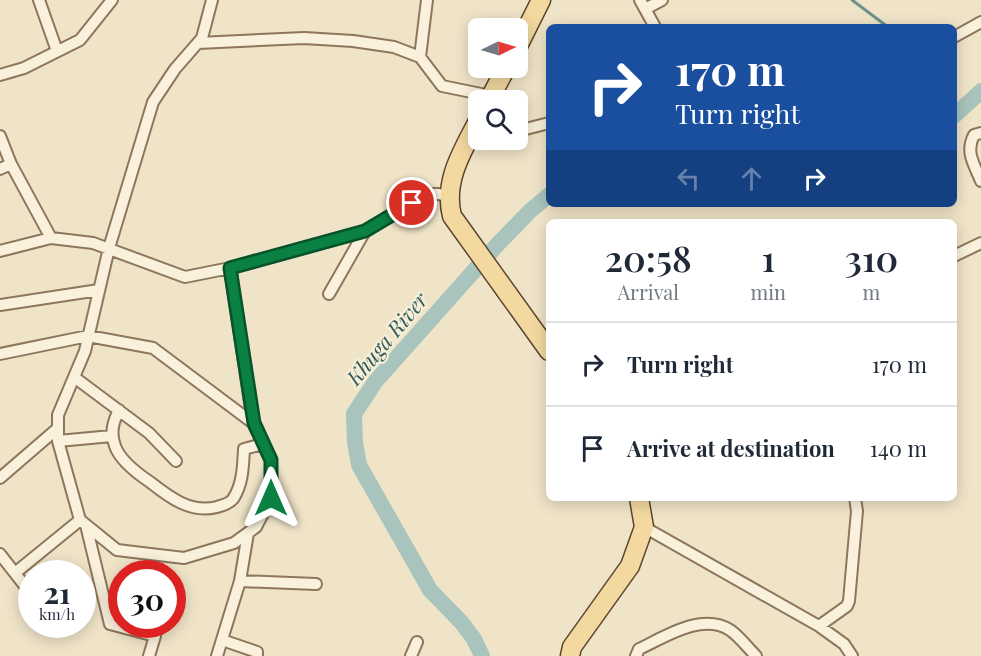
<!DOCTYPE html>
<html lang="en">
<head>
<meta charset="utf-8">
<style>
	:root { --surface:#fff; --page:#f6f6f7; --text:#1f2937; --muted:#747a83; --line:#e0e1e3 }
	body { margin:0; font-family:"Playfair Display",serif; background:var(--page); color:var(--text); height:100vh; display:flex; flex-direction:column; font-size:22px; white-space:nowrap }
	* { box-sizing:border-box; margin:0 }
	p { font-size:20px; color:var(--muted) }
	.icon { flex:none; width:33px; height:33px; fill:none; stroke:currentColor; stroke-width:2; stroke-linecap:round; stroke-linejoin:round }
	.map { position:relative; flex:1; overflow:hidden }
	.details { position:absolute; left:546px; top:219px; width:411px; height:282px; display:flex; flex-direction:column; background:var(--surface); border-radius:9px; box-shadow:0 3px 15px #0003 }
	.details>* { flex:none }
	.hud { position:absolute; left:546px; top:24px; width:411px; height:183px; border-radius:9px; box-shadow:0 3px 15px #0003; background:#1a4fa0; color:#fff; overflow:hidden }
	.needle { width:39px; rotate:85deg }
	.fabs { position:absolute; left:468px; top:18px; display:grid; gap:12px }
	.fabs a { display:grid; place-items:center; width:60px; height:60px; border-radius:9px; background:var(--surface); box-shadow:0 3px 15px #0003; font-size:30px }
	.speed { position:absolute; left:18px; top:560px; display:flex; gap:12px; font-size:30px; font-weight:700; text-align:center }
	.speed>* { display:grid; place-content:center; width:78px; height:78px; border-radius:50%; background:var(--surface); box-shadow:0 3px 15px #0003; line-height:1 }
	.speed small { font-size:15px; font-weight:400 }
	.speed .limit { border:9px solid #d22; background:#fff; color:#111 }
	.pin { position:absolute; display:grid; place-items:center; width:51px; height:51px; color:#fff; margin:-26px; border:3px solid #fff; border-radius:50%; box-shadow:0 2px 6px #0007 }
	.me { position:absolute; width:66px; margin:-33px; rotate:0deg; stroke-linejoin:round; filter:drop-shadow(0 0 4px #0008) }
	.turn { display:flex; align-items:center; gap:21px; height:126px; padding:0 30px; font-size:27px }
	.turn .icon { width:78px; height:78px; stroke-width:2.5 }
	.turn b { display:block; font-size:42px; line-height:51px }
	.lanes { display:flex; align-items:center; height:57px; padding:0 30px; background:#0003; justify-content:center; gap:30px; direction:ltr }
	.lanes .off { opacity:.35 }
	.eta { display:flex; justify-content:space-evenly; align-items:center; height:102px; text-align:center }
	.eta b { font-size:36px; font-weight:600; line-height:42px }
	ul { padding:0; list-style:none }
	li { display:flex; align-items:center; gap:18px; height:84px; padding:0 30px; border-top:2px solid var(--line) }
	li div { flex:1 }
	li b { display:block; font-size:22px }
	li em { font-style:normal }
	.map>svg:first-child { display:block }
</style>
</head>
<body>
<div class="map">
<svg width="981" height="656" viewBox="0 0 981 656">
	<rect width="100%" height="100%" fill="#f0e4c8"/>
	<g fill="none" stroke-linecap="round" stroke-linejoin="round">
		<path stroke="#6f938a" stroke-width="3" d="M852 0 888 27
			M954 107 960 111"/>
		<path stroke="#a9c4bc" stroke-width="16" d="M954 116 981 91
			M482 656 474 639 462 623 430 590 359 465 355 442 354 414 375 382 497 245 530 211 549 195"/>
		<defs>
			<path id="street" d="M39 0 57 51
				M212 0 202 38 175 69 153 102 109 248 85 351 58 415V441L80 520 117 550 184 558 234 543 256 527 271 498V460L253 423 230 268
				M640 0 655 27
				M645 9 662 0
				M954 37 981 22
				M198 43 304 38 353 41 394 47 420 57 442 86 491 96
				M420 57 427 0
				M0 75 24 68 80 40 112 0
				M518 131 549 123
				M981 133 974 135C965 152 974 164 981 181
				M0 136 11 164 51 238 93 243 185 277 230 268 365 231 428 194H439L449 197
				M0 169 11 164
				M0 251 51 238
				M954 256 981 243
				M329 294 365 231
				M0 305 99 290
				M0 354 88 336 153 348 253 423
				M74 377 149 433 176 461
				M119 410C113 422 110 433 115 446 120 460 138 474 150 482 169 497 191 514 217 507 223 505 229 504 233 499 243 484 243 466 244 449L263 444
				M58 441 112 436
				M0 478 58 428
				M86 525 110 624 155 636 149 656
				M644 527 819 626 844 644 852 656
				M0 554 32 595
				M15 573 80 520
				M240 581 316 584
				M819 626 847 606 849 601 857 511 855 498
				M222 640 257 652V656
				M217 656 240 581 248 533
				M411 656 417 642
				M636 656 639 649C665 637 702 612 730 630 739 636 748 648 756 656"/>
			<path id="primary" d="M518 46 541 0
				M489 100 506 68
				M478 121C463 150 443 181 452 216L549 351
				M570 656 572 647 630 566 644 527 639 498"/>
		</defs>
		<use href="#street" stroke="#8d765c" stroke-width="14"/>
		<use href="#primary" stroke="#5b4430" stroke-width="21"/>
		<use href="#street" stroke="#faf1dc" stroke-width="10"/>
		<use href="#primary" stroke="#f3d9a0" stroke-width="18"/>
	</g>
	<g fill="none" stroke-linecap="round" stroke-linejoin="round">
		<defs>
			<path id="route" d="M271 498V460L254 423 230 268 365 231 412 203"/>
		</defs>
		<use href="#route" stroke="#07532c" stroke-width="15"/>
		<use href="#route" stroke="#0b8043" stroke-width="10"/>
	</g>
	<g text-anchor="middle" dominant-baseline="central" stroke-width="4.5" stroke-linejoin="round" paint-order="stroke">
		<g font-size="21" font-style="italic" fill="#2f5d5a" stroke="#f7eed8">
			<text transform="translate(386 338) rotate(-50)">Khuga River</text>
		</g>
	</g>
</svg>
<div class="fabs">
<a><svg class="needle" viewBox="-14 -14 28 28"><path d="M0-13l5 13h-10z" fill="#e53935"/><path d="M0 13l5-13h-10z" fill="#747a83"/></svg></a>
<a><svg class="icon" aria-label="search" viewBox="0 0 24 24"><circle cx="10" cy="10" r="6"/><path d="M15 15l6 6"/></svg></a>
</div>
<div class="speed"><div>21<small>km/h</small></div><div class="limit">30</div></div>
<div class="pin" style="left:412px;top:203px;background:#d93025"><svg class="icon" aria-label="arrive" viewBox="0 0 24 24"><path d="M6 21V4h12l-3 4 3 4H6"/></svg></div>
<svg class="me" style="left:271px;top:498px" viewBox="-20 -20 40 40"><path d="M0-17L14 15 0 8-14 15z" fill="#0b8043" stroke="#fff" stroke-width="4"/></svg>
<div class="hud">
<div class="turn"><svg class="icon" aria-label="right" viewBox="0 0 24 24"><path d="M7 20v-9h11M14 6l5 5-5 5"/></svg><div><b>170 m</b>Turn right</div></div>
<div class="lanes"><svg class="icon off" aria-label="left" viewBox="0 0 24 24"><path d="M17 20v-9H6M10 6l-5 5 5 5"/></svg><svg class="icon off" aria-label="ahead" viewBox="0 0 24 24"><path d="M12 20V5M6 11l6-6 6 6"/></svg><svg class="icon" aria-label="right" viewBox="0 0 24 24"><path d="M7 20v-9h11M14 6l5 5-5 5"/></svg></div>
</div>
<section class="details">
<div class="eta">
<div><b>20:58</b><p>Arrival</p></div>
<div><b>1</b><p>min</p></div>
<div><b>310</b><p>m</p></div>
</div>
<ul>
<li><svg class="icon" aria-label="right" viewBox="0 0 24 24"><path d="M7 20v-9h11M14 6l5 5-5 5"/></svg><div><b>Turn right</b></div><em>170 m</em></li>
<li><svg class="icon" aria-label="arrive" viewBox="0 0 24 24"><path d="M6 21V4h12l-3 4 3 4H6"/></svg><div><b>Arrive at destination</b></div><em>140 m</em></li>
</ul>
</section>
</div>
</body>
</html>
